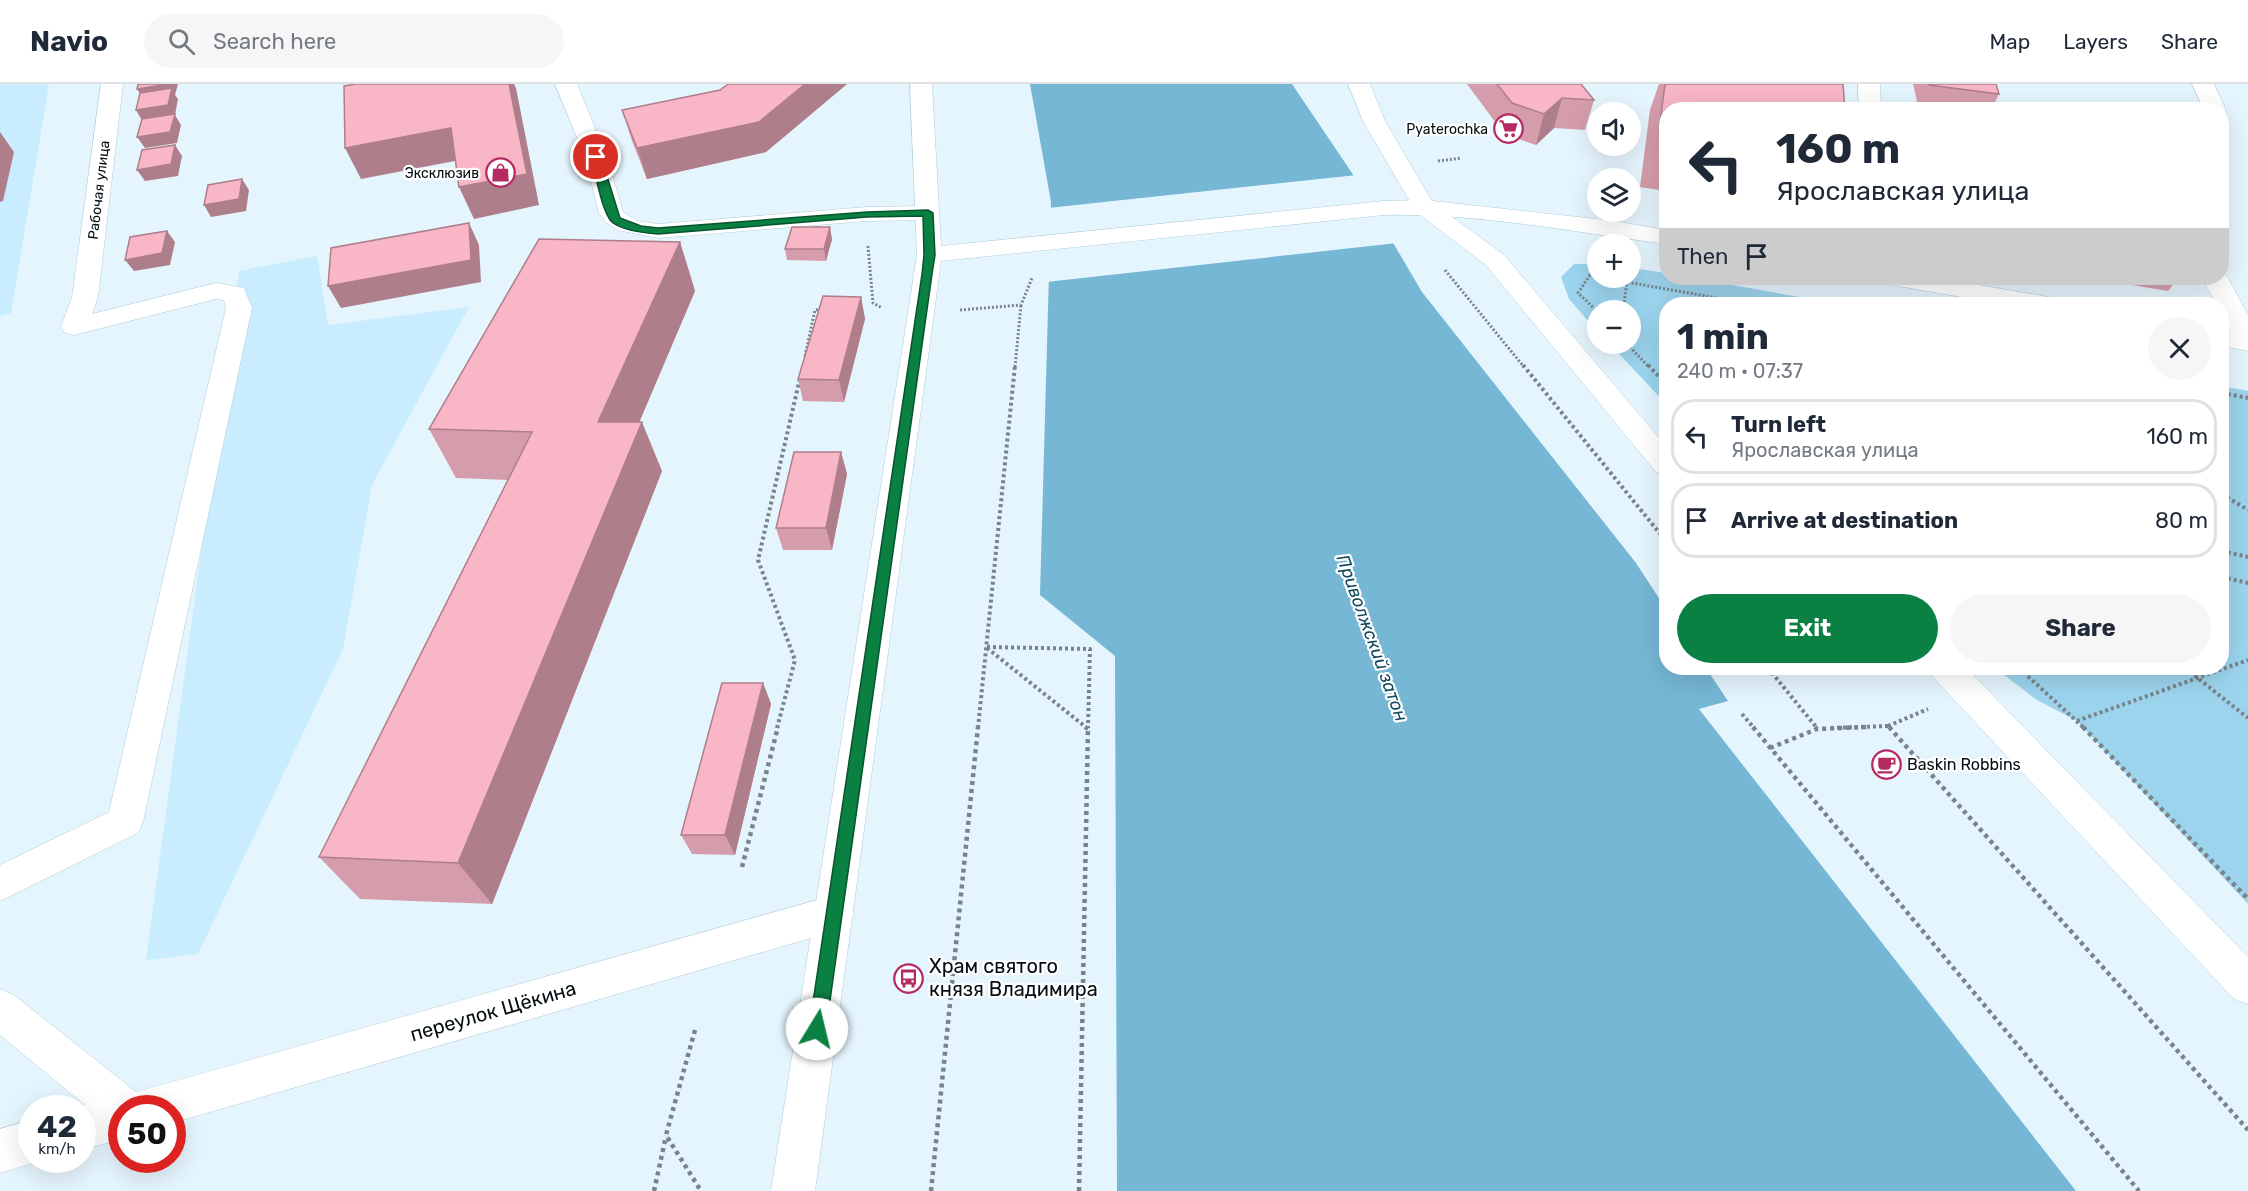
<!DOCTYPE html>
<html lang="en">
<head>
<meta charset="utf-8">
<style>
	:root { --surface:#fff; --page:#f6f6f7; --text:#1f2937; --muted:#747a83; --line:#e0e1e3; --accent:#0b8043 }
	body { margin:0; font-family:Rubik,sans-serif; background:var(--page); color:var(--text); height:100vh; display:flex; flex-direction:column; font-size:22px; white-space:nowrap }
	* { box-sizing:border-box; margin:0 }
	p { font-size:20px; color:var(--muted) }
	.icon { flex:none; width:33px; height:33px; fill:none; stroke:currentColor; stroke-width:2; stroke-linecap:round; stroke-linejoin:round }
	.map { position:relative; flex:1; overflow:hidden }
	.sheet { position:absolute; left:1659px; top:213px; width:570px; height:378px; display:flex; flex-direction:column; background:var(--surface); border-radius:24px; box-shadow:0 6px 24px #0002 }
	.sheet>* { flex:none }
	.top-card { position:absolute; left:1659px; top:18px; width:570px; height:183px; border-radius:24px; box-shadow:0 6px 24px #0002; background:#fff; color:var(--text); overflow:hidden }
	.controls { position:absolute; left:1587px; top:18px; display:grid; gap:12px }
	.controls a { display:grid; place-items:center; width:54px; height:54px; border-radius:50%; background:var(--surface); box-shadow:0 6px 24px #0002; font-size:30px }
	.speed { position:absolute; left:18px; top:1011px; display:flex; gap:12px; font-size:30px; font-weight:700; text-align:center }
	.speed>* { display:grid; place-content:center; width:78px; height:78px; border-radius:50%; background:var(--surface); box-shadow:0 6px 24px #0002; line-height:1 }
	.speed small { font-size:15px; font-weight:400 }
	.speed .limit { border:9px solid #d22; background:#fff; color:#111 }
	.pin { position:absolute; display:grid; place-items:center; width:51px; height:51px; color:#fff; margin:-26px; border:3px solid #fff; border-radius:50%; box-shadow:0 2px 6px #0007 }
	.me { position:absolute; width:66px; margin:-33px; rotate:9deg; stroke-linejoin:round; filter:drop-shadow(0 0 4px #0008) }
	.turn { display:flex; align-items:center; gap:21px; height:126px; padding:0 18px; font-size:27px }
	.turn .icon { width:78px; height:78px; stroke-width:2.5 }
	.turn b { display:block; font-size:42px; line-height:51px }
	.then { display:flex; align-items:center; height:57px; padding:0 18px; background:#0003; gap:12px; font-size:22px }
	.round { display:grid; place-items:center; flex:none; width:63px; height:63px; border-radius:32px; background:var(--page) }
	.summary { display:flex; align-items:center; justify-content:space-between; height:102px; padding:0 18px }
	h1 { font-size:36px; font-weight:700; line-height:45px }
	.primary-button { display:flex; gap:12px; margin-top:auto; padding:12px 18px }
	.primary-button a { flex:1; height:69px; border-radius:36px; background:var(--accent); color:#fff; font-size:24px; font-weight:700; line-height:69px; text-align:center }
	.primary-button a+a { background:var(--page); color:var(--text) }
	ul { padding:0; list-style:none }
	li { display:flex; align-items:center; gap:18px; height:75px; margin:0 12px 9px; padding:0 6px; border:3px solid var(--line); border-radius:24px }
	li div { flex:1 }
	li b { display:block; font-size:22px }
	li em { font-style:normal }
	header { display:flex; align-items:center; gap:36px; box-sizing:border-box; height:84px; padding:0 30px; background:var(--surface); border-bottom:2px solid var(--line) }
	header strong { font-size:28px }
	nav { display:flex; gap:33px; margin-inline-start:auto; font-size:21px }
	.search { width:420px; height:54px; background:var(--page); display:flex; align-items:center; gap:15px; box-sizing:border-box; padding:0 21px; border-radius:33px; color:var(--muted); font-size:22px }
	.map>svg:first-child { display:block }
</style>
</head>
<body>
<header>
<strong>Navio</strong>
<div class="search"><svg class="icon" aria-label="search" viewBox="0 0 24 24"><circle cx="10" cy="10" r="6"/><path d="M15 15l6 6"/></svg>Search here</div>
<nav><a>Map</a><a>Layers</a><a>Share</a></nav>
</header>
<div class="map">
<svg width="2248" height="1107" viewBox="0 0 2248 1107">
	<rect width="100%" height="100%" fill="#e5f5fd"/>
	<path fill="#c9edfe" d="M0 0H49L11 229 0 232Z
		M317 172 328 241 469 223 372 401 343 565 198 870 146 876 239 187Z"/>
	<path fill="#9cd4ee" d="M1574 180H1597L1598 194H1630L1631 184 1666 189V194H1693L1839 220H1666V320L1610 260H1630V226H1598L1597 247 1569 215 1561 193Z
		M2222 302 2248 307V820L2077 637 2037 616 1995 584H2222Z"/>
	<path fill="#75b7d5" d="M1030 0H1292L1352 89 1422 208 1636 479 1666 525V584H1706L1728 617 1699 625 2076 1107H1117L1115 572 1040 511 1051 118Z"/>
	<path fill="#e5f5fd" d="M1357 91 1397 159 1046 198 1048 124Z"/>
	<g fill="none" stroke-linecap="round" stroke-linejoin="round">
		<defs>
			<path id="minor" d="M101 0H123L98 213 92 230 216 199 244 204 252 224 143 738 138 749 0 817V781L109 728 226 224 224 216 216 215 74 251 65 249 61 243 72 213Z
				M555 0H577L607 73 623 128 638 137 658 140 867 123 928 122 936 124 940 129 936 134 928 136 867 137 658 154 617 146 607 139 599 129 585 73Z
				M1348 0H1370L1385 37 1433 119 1504 171 1666 362V391L1656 388 1486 181 1416 128 1363 37Z
				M1858 0H1880L1881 26H1859Z
				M2192 0H2214L2226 26 2223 31 2222 26H2204Z
				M2222 188 2228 194 2248 231V264L2239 262C2230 249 2222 236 2222 220H2216L2202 194H2222Z
				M1928 584H1966L2248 873V920L2234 915 1933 593Z
				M835 811 849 816 854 829 849 842 835 847 172 1039V1024H122V1055L82 1066V1024H77L85 1021 0 951V905L14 911 136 1008Z
				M32 1036V1076H43L0 1089V1045Z"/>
			<path id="major" d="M910 0H932L941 162 1384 117 1424 116 1614 137 1666 146V160C1573 148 1478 129 1384 131L941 177 815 1107H771L917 171Z
				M1886 194H1938L2043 212 2052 214 2056 220H2002L1898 202 1889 199Z
				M2222 246 2248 251V267L2222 262Z"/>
		</defs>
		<use href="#minor" stroke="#b1ccd9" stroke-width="1"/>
		<use href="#major" stroke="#b1ccd9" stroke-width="1"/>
		<path stroke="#78848a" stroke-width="3" stroke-dasharray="2 2" stroke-linecap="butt" d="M1438 77 1461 74
			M868 162 873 219 882 224
			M1445 186 1524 283
			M1598 192 1590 191 1578 209 1598 228
			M1604 194 1751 220
			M960 226 1021 221 1032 194
			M1623 226 1627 198
			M1627 260 1649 283
			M805 272 815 226 823 225
			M1015 283 1021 221"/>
		<path stroke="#78848a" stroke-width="4" stroke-dasharray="3 3" stroke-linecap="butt" d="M1523 281 1666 457
			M1648 281 1666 300
			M2222 309 2248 314
			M2222 410 2248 426
			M2222 467 2248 473
			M2222 493 2248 499
			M987 563 1090 565 1088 644
			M987 564 1087 644
			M1768 584 1817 644
			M2019 584 2084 644
			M2185 584 2248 634
			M1742 630 1754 644
			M2077 637 2248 576
			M1888 642 1928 625
			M777 644 795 576 758 476 800 294
			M978 644 1015 281
			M1831 644 1888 642 1890 644"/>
		<path stroke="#78848a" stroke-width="4.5" stroke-dasharray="4 4" stroke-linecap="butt" d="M1085 643 1088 645
			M1753 643 2139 1107
			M1815 643 1817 645 1867 643
			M1889 643 2248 1046
			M2083 643 2248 815
			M1770 664 1817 645
			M742 783 778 643
			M695 946 666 1051 701 1107
			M654 1107 666 1052
			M931 1107 978 643
			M1079 1107 1088 643"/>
		<use href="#minor" fill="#fff" fill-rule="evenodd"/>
		<use href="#major" fill="#fff" fill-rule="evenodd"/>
	</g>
	<path fill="#d59dab" d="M728 0H847L766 68 647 95 632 57 622 26 720 6Z
		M1467 0H1581L1594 16 1585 46 1554 44 1536 61 1504 50Z
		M1659 0H1843L1666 26V107L1640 103 1650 26Z
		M1913 0H1996L1999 10 1991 26H1940L1918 22Z
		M832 155 826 177 787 176 785 165Z
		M680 158 695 207 639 338 662 387 492 820 360 815 319 773 508 396 456 394 429 345Z
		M2090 194H2178L2168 207Z
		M861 213 865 235 844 318 803 317 798 295Z
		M841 368 847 390 832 466H783L776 444Z
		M763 599 771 620 735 771 692 770 681 751Z"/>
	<path fill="#ae7f8b" d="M169 0H178L175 11 178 15 175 31 181 41 177 59 145 64 137 53 143 38 136 26 144 16 137 5Z
		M509 0H514L516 4 539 121 474 135 459 103Z
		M805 0H847L766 68 647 95 637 64Z
		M1562 14 1554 44 1536 61 1544 30Z
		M451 44 465 75 361 95 345 64Z
		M0 48 14 68 3 117 0 118Z
		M175 61 182 72 178 92 145 97 137 86Z
		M242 95 249 106 246 127 211 133 204 121Z
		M469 139 479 161 481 198 341 224 328 202Z
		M830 143 832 155 826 177 824 165Z
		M167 147 175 158 170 181 134 187 125 176Z
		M680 158 695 207 619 386 598 338Z
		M861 213 865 235 844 318 839 296Z
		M642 338 662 387 492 820 458 779Z
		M841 368 847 390 832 466 826 444Z
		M763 599 771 620 735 771 725 751Z"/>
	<path fill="#f8b6c7" stroke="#ae7f8b" stroke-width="1.5" d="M138 0H169L137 5Z
		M356 0H509L527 90 459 103 451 44 345 64 344 2Z
		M728 0H805L759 38 637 64 622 26 720 6Z
		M1497 0H1581L1594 16 1562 14 1544 30 1512 19Z
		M1665 0H1843L1845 26H1666V48L1659 47Z
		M1929 0H1996L1999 10 1929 1Z
		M172 4 168 21 136 26 140 9Z
		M175 30 170 48 137 53 142 35Z
		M175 61 171 80 137 86 142 66Z
		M242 95 239 115 204 121 208 101Z
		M469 139 471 176 328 202 331 164Z
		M792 143H830L824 165H785Z
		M167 147 162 169 125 176 130 153Z
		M539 155 680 158 598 338H642L458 779 319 773 532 348 429 345Z
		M823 212 861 213 839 296 798 295Z
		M794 368H841L826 444H776Z
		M722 599H763L725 751H681Z"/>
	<path fill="#0b8043" stroke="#07532c" stroke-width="1.5" d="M596 70 601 73 620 134 641 142 658 144 867 128 928 126 933 129 935 171 932 190 826 945 823 951 817 953 811 951 809 945 922 190 924 171 923 132 867 133 658 150C644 149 625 147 613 139 602 131 595 86 591 73Z"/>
	<defs>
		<symbol id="supermarket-ring" viewBox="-11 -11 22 22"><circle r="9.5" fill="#fff" stroke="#b62a63" stroke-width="1.5"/><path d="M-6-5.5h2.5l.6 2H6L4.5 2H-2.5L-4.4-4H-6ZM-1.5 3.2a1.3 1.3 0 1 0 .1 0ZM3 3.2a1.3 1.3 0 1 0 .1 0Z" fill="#b62a63"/></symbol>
		<symbol id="shop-ring" viewBox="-11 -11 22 22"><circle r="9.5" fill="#fff" stroke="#b62a63" stroke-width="1.5"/><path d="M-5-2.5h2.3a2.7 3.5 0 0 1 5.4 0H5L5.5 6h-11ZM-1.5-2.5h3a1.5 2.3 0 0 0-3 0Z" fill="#b62a63"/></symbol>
		<symbol id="cafe-ring" viewBox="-11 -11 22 22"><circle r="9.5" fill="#fff" stroke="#b62a63" stroke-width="1.5"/><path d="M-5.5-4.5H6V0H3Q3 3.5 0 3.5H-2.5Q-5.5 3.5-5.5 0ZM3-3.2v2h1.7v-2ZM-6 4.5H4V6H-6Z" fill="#b62a63"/></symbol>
		<symbol id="bus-ring" viewBox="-11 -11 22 22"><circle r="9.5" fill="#fff" stroke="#b62a63" stroke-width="1.5"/><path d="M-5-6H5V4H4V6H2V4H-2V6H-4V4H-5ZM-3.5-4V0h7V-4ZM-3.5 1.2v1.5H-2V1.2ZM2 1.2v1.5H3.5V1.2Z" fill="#b62a63"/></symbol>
	</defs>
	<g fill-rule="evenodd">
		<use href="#supermarket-ring" x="1492" y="28" width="33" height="33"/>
		<use href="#shop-ring" x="484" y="72" width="33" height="33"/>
		<use href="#cafe-ring" x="1870" y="664" width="33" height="33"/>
		<use href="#bus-ring" x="892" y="878" width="33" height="33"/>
	</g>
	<g text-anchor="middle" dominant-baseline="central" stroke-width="4.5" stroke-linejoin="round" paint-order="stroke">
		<g font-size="14" fill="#050d11" stroke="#fff" text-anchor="end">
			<text x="1488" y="45">Pyaterochka</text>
			<text x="479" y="89">Эксклюзив</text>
		</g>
		<g font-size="14" fill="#050d11" stroke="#fff">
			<text transform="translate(99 106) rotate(-83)">Рабочая улица</text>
		</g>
		<g font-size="16" fill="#050d11" stroke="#fff" text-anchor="start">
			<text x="1907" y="680">Baskin Robbins</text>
		</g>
		<g font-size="18" font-style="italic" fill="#12495f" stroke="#fff">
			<text transform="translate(1372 554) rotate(70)">Приволжский затон</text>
		</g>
		<g font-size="20" fill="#050d11" stroke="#fff" text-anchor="start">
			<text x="929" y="882">Храм святого<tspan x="929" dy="23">князя Владимира</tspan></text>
		</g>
		<g font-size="20" fill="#050d11" stroke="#fff">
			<text transform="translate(493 927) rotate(-16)">переулок Щёкина</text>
		</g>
	</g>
</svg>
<div class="controls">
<a><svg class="icon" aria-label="sound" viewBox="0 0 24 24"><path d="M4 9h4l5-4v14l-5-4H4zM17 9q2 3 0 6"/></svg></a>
<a><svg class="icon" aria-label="layers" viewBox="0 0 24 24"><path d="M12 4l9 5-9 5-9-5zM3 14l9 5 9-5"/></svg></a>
<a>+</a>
<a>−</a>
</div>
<div class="speed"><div>42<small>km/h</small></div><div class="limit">50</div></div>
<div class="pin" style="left:596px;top:73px;background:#d93025"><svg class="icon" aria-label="arrive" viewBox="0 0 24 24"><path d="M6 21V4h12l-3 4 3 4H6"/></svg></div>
<svg class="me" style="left:817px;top:945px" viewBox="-20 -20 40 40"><circle r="19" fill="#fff"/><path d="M0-13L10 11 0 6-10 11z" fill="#0b8043"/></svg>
<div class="top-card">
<div class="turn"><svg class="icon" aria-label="left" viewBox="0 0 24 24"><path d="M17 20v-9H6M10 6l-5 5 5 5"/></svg><div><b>160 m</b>Ярославская улица</div></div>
<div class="then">Then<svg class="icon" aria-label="arrive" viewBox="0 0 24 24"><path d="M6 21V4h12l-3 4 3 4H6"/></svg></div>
</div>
<section class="sheet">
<div class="summary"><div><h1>1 min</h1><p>240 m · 07:37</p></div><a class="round"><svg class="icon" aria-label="close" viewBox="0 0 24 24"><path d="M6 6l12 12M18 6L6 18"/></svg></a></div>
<ul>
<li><svg class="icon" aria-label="left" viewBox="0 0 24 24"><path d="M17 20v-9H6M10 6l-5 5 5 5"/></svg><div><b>Turn left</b><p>Ярославская улица</p></div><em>160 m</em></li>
<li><svg class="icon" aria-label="arrive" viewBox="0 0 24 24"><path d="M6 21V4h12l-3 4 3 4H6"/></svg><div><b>Arrive at destination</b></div><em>80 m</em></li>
</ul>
<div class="primary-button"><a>Exit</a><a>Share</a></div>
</section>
</div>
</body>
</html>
